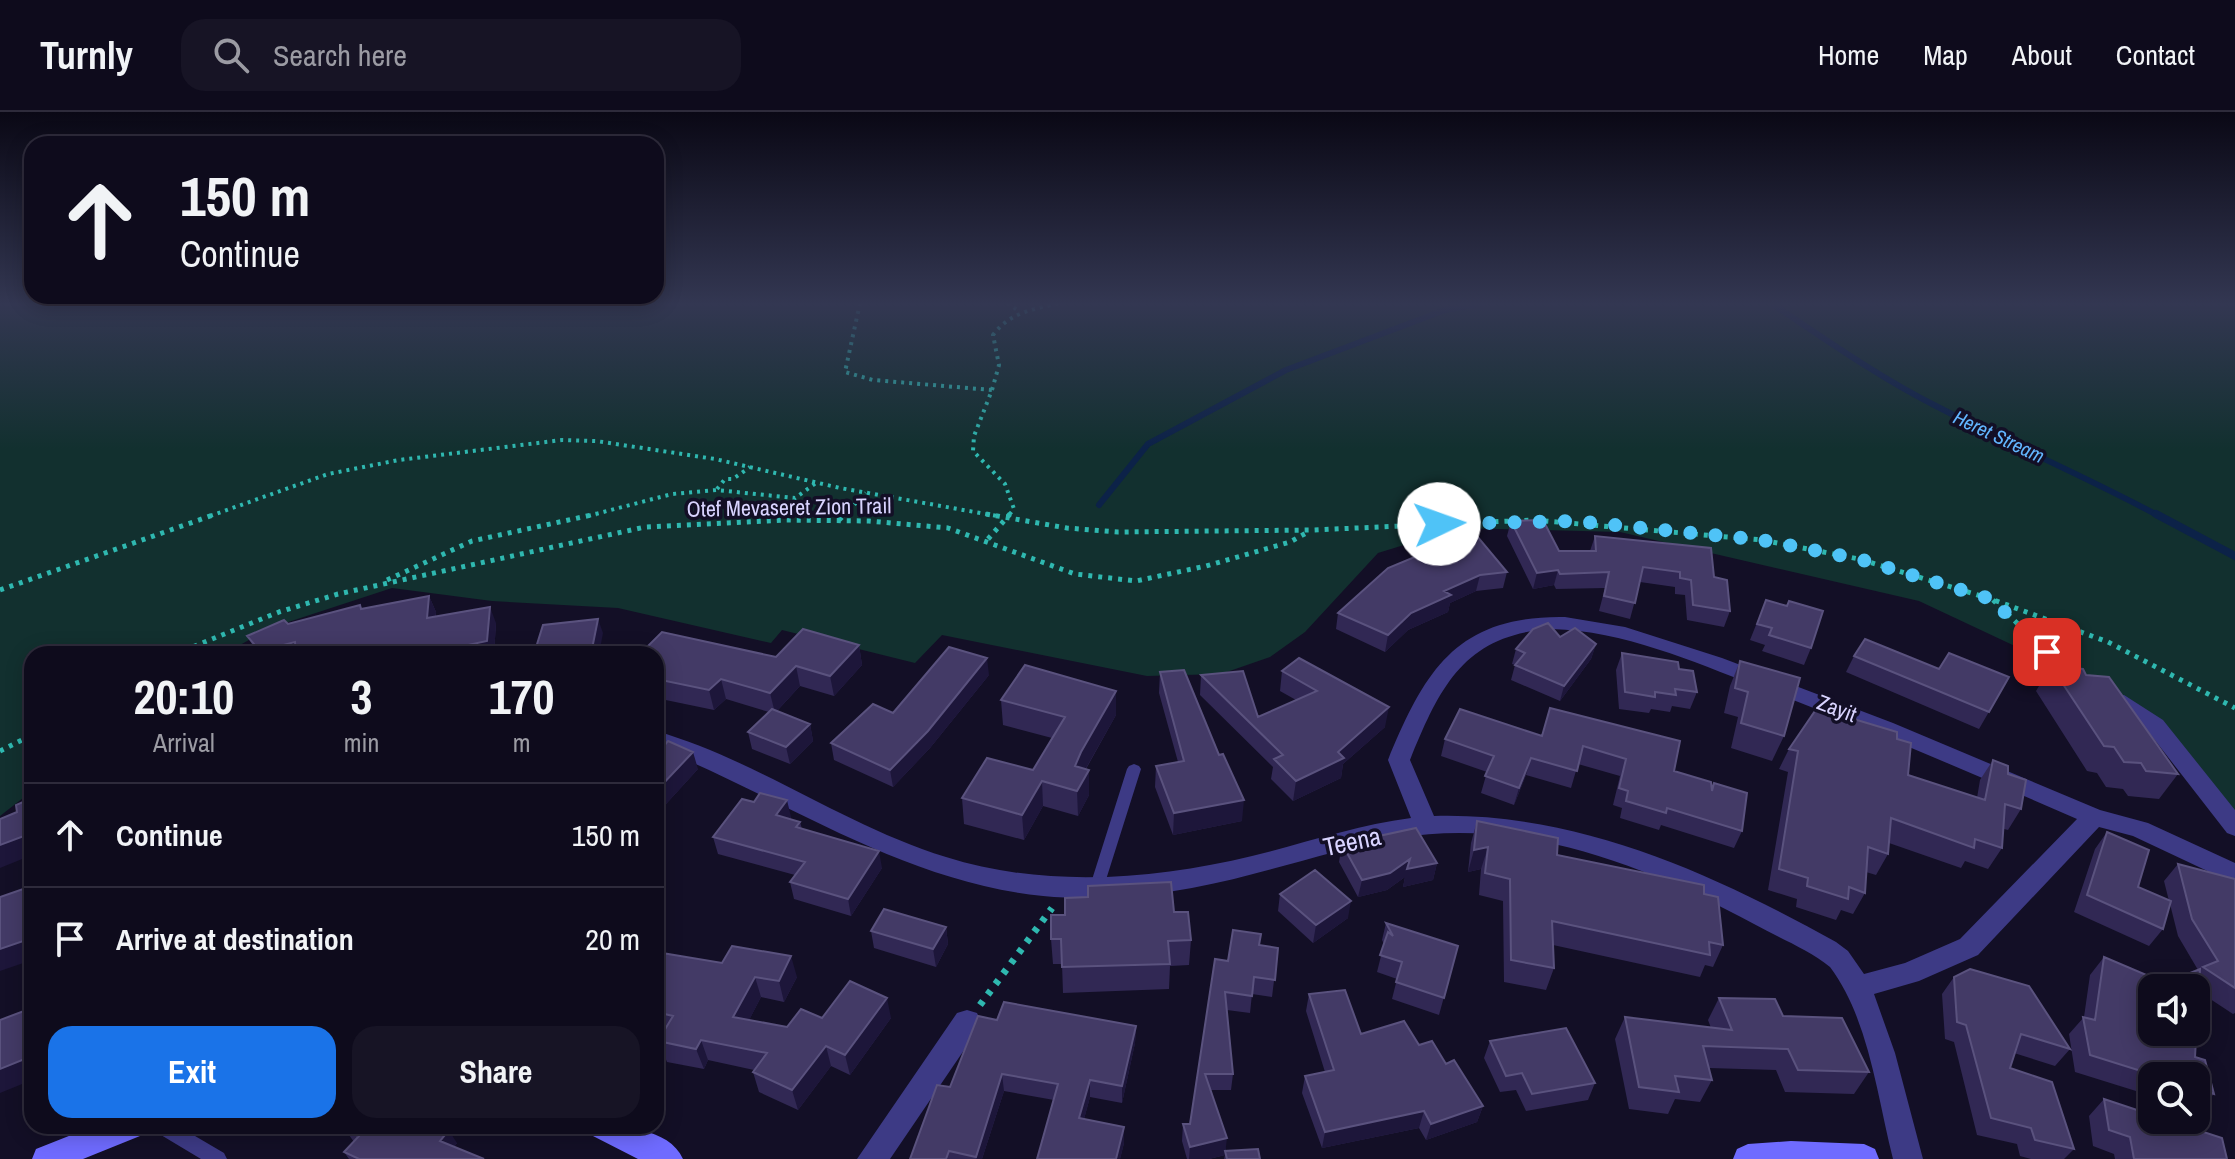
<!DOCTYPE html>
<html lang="en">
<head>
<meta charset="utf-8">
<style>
	:root { --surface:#0e0b1c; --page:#171425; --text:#f1f3f6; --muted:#9b9ba3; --line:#2e2b3b; --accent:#1a73e8 }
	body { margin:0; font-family:"Archivo Narrow",sans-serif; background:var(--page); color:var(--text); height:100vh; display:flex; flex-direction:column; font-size:30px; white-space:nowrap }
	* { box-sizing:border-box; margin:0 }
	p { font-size:26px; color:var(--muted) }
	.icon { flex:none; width:44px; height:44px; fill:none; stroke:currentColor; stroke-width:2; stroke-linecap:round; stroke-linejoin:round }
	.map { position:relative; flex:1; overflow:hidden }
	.side { position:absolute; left:24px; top:534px; width:640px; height:488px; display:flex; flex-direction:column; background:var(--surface); border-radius:24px; box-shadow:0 4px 20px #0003,0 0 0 2px var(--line) }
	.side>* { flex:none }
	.top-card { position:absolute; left:24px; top:24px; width:640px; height:168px; border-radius:24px; box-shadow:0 4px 20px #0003,0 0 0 2px var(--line); background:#0e0b1c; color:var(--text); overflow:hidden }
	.controls { position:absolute; left:2138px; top:862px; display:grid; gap:16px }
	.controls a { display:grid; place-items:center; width:72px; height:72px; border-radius:16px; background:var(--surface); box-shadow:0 4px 20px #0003,0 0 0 2px var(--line); font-size:40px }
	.pin { position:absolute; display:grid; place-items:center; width:68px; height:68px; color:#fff; margin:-34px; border-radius:16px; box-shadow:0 4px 12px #0006 }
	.me { position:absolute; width:88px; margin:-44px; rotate:87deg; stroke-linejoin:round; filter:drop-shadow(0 0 6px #0008) }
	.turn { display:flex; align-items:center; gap:28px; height:168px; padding:0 24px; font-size:36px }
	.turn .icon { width:104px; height:104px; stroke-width:2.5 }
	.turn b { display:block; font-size:56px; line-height:68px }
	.eta { display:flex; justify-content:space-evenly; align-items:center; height:136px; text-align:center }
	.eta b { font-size:48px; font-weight:700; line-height:56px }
	.button { display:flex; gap:16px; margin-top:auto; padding:16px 24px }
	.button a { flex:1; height:92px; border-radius:24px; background:var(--accent); color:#fff; font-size:32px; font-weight:700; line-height:92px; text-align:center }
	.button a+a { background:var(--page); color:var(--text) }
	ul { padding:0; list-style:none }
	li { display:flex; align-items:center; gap:24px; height:104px; padding:0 24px; border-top:2px solid var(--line) }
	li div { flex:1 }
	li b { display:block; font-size:30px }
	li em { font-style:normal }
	header { display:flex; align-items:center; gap:48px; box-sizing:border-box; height:112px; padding:0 40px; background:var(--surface); border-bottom:2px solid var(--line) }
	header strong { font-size:38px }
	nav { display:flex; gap:44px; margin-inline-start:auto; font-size:28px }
	.search { width:560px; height:72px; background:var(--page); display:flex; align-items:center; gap:20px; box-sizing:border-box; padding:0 28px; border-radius:24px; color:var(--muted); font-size:30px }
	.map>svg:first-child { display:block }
</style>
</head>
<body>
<header>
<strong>Turnly</strong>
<div class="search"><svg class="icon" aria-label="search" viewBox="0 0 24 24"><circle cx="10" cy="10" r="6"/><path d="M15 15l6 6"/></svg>Search here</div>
<nav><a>Home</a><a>Map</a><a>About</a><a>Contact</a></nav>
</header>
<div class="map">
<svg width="2235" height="1047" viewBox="0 0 2235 1047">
	<rect width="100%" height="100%" fill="#130f26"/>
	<path fill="#12302f" d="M0 191H2235V722L2165 629 2068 559 1919 489 1620 420 1459 416 1378 441 1305 520 1270 545 1221 562 1147 564 942 523 915 551 782 518 771 531 618 496 492 489 392 476 270 516 224 542H32V679L0 704Z"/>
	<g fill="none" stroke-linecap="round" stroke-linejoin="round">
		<path stroke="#0c2248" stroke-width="6" d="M1771 191C1825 227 1880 266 1938 295 2011 333 2087 365 2159 404
			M1099 393 1148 332 1286 258 1445 198 1485 191"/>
		<path stroke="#0c2248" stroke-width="8" d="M2156 402 2235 444"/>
		<path stroke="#2fb8b0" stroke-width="4" stroke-dasharray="3 5" stroke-linecap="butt" d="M860 191 845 260 873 268 992 278 974 324 973 339 1005 372 1014 397 1008 404
			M1007 191 1019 199
			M992 278 999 253 993 223C1010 200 1034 197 1060 191
			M717 377 725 367H733L750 355
			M210 404 328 362 399 348 562 328 596 329 715 347 840 376 997 404
			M588 404 672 382 716 378 795 386 816 371
			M843 404 866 381"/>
		<path stroke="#2fb8b0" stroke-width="5" stroke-dasharray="4 6" stroke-linecap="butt" d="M986 402 1067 416 1118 420 1313 418 1534 408 1762 428 1859 447 1991 487 2108 530 2235 596
			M839 408 845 402
			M988 427 1010 402
			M387 468 472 429 596 402
			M0 478 216 402
			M1993 488 2047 540 2076 559
			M175 542 279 500 338 482 645 415 785 408 869 409 948 416 1075 462 1136 469 1206 454 1290 430 1308 420
			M0 639 32 623"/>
		<path stroke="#2fb8b0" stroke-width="7" stroke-dasharray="5 8" stroke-linecap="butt" d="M980 893 1052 796"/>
		<path fill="#3d3a85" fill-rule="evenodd" d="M1134 652 1139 654 1141 657 1104 774 1102 778 1097 780 1092 778 1090 774 1127 657 1129 654Z
			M153 1014H178L224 1041 227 1047H201L156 1020Z"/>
		<path fill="#3d3a85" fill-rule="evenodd" d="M1565 505 1625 515 1722 546 1893 611 2100 698 2148 711 2235 751V772L2133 724 2099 715 1978 843 1919 869 1874 882 1895 941 1923 1047H1893C1877 984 1869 907 1830 855 1808 837 1779 826 1754 812 1645 753 1524 705 1398 726 1349 734 1301 750 1253 762 1186 780 1113 791 1043 784 902 770 785 687 656 635V619C757 648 845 714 946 745 1044 776 1152 768 1252 744 1305 731 1357 713 1411 706L1388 648C1425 558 1457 503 1565 505ZM1552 517C1624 519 1691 549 1757 574 1865 615 1971 661 2077 707L1960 827 1905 851 1864 862 1848 839 1836 830C1712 761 1578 700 1434 704L1410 648C1440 574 1465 522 1552 517Z
			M2124 583 2163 608 2235 698V724L2227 721 2147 618 2116 595 2113 590 2116 585Z
			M967 898 977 901 981 910 977 919 890 1047H857L957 901Z"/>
		<path fill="#6f6bff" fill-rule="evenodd" d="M94 1014H144L140 1024 83 1047H32L36 1037Z
			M589 1014C619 1014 669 1015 683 1047H638L593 1024Z
			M1791 1029 1864 1032 1875 1037 1879 1047H1733L1737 1037 1748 1032Z"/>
	</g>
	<path fill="#312854" d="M1511 409 1559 439H1590L1595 424 1714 465 1730 499 1724 515 1687 508 1685 483 1675 482V475L1640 470 1630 507 1599 499 1605 476 1556 477 1554 473 1533 477 1507 424Z
		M1436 419 1467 425 1507 460 1503 476 1476 479 1450 491 1448 500 1408 518 1385 540 1336 517 1338 501 1435 437 1433 435Z
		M429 484 436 500V505L496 511 494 542H258L247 524 288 512Z
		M1766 488 1811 536 1804 553 1762 539 1765 533 1750 528Z
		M1560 525 1596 532 1591 547 1560 589 1511 568 1515 553 1512 552 1516 537Z
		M859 533 862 553 834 584 800 574 777 599 810 612 813 629 790 652 752 637 748 620 769 600 726 587 714 598 656 586V542L776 545Z
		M1622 541 1679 557 1697 580 1690 597 1672 594 1670 600 1651 597 1649 601 1619 597 1616 558Z
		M1854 544 1939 557 2009 565 1979 617 1846 560Z
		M1740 549 1784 624 1772 649 1731 636 1738 605 1724 601 1730 574Z
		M2051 554 2086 563 2178 662 2159 687 2128 684 2123 677 2106 675 2097 661 2087 659 2036 579Z
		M1282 559 1385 615 1343 652 1341 666 1293 689 1271 667 1273 655 1200 583 1201 563 1258 605 1296 588 1280 579Z
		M1160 560 1219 643 1242 709 1173 723 1155 675 1156 654 1178 650 1159 581Z
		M989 563 930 636 893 675 834 648 831 631 893 601Z
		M1116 579V603L1086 657 1089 658V683L1078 704 1043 694 1024 728 964 712 962 686 1033 658 1052 626 1003 613 1001 588Z
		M1542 624 1674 659 1712 676 1714 671 1742 719 1734 736 1661 713 1659 718 1620 706 1622 696 1613 693 1620 664 1578 652 1571 676 1526 663 1514 693 1481 681 1487 660 1441 644 1445 627Z
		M1897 627 1908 663 1977 686 1980 668 1993 648 2008 662 2021 697 2008 718 2004 717 2002 736 1988 757 1965 749 1961 756 1889 731 1888 742 1876 763 1866 760 1865 781 1853 802 1841 798 1836 808 1796 795 1797 787 1768 778 1788 660 1779 657 1789 637Z
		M656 631 698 657 666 692 656 689Z
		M791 705 790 707 800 710 802 717 882 756 851 804 794 787 790 770 795 763 718 742 713 725Z
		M1477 709 1557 743 1704 782 1723 833 1713 855 1705 853 1700 865 1553 833 1554 856 1546 878 1504 870 1503 789 1479 783 1481 757 1468 760 1471 731Z
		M2107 720 2138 775 2169 789 2164 769 2178 752 2235 767V901L2233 902 2198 879 2195 945 2214 982 2197 998 2196 964H2152V984L2075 960 2069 922 2084 905 2090 863 2104 845 2165 871 2198 858 2178 824 2170 792 2163 817 2149 834 2074 800 2095 737Z
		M1342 732 1437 751 1433 768 1403 775 1405 765 1387 778 1358 785 1339 750Z
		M1280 782 1348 806 1313 831 1278 799Z
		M1174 800 1191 828 1189 853 1170 854 1169 877 1063 881 1062 852H1053L1051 827 1065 803Z
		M1386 811 1458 834 1439 903 1392 887 1397 867 1377 860 1384 832 1382 828Z
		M946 815 948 832 936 855 874 836 871 819Z
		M1259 833 1278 836 1272 885 1252 882 1250 901 1227 898 1233 962 1231 978H1211L1226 1039 1260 1047H1224L1225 1043 1209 1047H1187L1182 1029 1183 1012H1190L1228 849Z
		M656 840 797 865 784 890 761 885 749 908 787 915 822 906H891L850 963 831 954 798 998 759 980 753 960 754 958 708 948 704 957 667 950 658 929 663 921 656 919Z
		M1954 865 2070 937 2055 954 2014 941 2010 956 2074 1037 2064 1047H2031L2020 1044 2017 1032 1977 1023 1954 930 1945 927 1942 882Z
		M1309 882 1361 922 1419 933 1446 952 1483 994 1477 1010 1426 1028 1419 1016 1322 1036 1302 981 1305 964 1325 960 1306 899Z
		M1719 886 1783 904 1869 960 1854 982 1785 980 1776 958 1709 956 1712 968 1700 990 1675 987 1668 1002 1629 997 1615 927 1625 905 1711 916 1708 908Z
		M1004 890 1136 914 1135 931 1122 991 1090 985 1084 1007 1124 1015V1031L1120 1047H1037L1054 988 1004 979 982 1047H910L937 973 950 975 978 904 997 908Z
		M1490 929 1595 971 1588 988 1526 999 1516 978 1500 980 1484 946Z
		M2104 987 2227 1047H2115L2114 1042 2093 1034 2089 1004Z
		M347 1020 457 1031 454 1035 484 1047H349L344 1040 354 1030Z"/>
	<path fill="#1d163a" d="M1558 458 1554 473 1533 477 1537 461Z
		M1480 463 1476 479 1450 491 1448 500 1408 518 1385 540 1388 523 1411 501 1444 479Z
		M429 484 436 500 434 523 427 506Z
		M490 495 496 511 494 542H426Z
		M598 507 603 521 599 542H591Z
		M295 530 301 542H262L260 539Z
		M1596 532 1591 547 1560 589 1564 574Z
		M859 533 862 553 834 584 830 564Z
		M987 546 989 563 930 636 893 675 890 658Z
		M796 554 800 574 775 601 770 581Z
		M721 567 726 587 714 598 709 578Z
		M1116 579V603L1081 665 1076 680 1075 654 1081 640Z
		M1389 595 1385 615 1343 652 1341 666 1293 689 1296 669 1338 640Z
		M810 612 813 629 790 652 786 635Z
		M693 640 698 657 666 692 660 675Z
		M1531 646 1526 663 1514 693 1519 676Z
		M1089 658V683L1078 704 1077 679Z
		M1042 669 1043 694 1024 728 1022 703Z
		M787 688 791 705 780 720 776 703Z
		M1244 688 1242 709 1173 723 1174 701Z
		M32 721V743L0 756V733Z
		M1488 735 1481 757 1468 760 1474 738Z
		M879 739 882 756 851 804 848 787Z
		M656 747 660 759 656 766Z
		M1410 747 1437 751 1433 768 1403 775 1405 765 1387 778 1358 785 1362 768Z
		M1351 789 1348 806 1313 831 1316 813Z
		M946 815 948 832 936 855 933 837Z
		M32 826V848L0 859V837Z
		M791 844 797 865 784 890 779 869Z
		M755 865 761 885 740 926 733 905Z
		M887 886 891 906 850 963 845 943Z
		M1136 914 1135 931 1122 991V974Z
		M701 928 708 948 704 957 696 937Z
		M826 934 831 954 798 998 792 978Z
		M32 944V968L0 981V957Z
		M1002 962 1004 979 982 1047H976Z
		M1090 968V985L1080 1022 1079 1006Z
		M1483 994 1477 1010 1426 1028 1431 1012Z
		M1424 999 1419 1016 1322 1036 1325 1020Z
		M431 1014H446L457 1031 453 1036 451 1047 432 1018Z
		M1124 1015V1031L1120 1047H1116Z
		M1227 1026 1225 1043 1209 1047H1189L1190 1035Z"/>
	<path fill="#433a66" stroke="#5a527e" stroke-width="2" fill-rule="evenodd" d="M1543 408 1559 439H1596L1595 424 1711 436 1714 465 1727 468 1730 499 1693 493 1691 468 1680 466V460L1643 455 1635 491 1604 484 1609 460 1560 462 1558 458 1537 461 1511 409Z
		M1459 416 1467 425 1477 424 1507 460 1480 463 1444 479 1451 483 1411 501 1388 523 1338 501 1388 456 1446 432 1436 419Z
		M429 484 427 506 490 495 487 529 426 542H296L295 530 260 539 247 524 284 508 288 512 360 493 361 497Z
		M1766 488 1787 494 1789 489 1823 499 1811 536 1769 523 1772 516 1757 512Z
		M598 507 591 542H534L543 513Z
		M1548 511 1560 525 1575 516 1596 532 1564 574 1515 553 1525 541 1516 537 1533 517Z
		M803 517 859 533 830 564 796 554 770 581 721 567 709 578 656 567V542H640L662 520 776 545Z
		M1865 527 1939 557 1949 541 2009 565 1989 600 1854 544Z
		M949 535 987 546 928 619 890 658 831 631 873 592 893 601Z
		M1622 541 1678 550 1679 557 1693 559 1697 580 1675 577 1676 583 1655 580V585L1625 580Z
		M1299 546 1389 595 1338 640 1344 646 1296 669 1274 647 1283 643 1201 563 1243 559 1258 605 1317 579 1282 559Z
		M1740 549 1800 566 1784 624 1741 611 1748 580 1735 576Z
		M1025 553 1116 579 1081 640 1075 654 1089 658 1077 679 1042 669 1022 703 962 686 987 646 1033 658 1065 605 1001 588Z
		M2051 554 2083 557 2086 563 2109 565 2178 662 2146 659 2141 651 2124 650 2114 635 2104 634Z
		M1184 558 1219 643 1223 642 1244 688 1174 701 1156 654 1184 649 1160 560Z
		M1550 596 1680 629 1674 659 1711 670 1712 679 1714 671 1747 681 1742 719 1667 696 1666 701 1626 689 1628 679 1619 676 1626 647 1583 634 1577 659 1531 646 1519 676 1485 664 1494 644 1445 627 1460 597 1542 624Z
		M1817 596 1897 620V627L1911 631 1908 663 1985 688 1993 648 2008 654V662L2026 668 2021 697 2005 692 2002 736 1975 727 1974 736 1891 706 1888 742 1868 735 1865 781 1849 775 1848 787 1807 774 1808 766 1779 757 1798 639 1789 637Z
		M772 597 810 612 786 635 748 620Z
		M668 629 693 640 660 675 656 673V631L664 634Z
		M760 681 787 688 776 703 800 710 796 715 879 739 848 787 790 770 805 750 713 725 742 687 754 690Z
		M32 686V721L0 733V707L17 700 16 693Z
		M1477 709 1558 726 1557 743 1704 773V782L1718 785 1723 833 1709 830 1710 843 1552 809 1554 856 1511 848 1510 767 1485 761 1488 735 1474 738Z
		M1416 716 1437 751 1407 757 1410 747 1390 761 1362 768 1342 732Z
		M2107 720 2149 738 2138 775 2171 789 2163 817 2087 783Z
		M2178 752 2235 767V876L2203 855 2218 849 2192 807Z
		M1315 758 1351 789 1316 813 1280 782Z
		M1171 770 1174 800H1188L1191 828 1168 829 1170 852 1062 855 1061 827H1051V803H1065V786L1088 785V774Z
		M32 774V826L0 837V785Z
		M884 797 946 815 933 837 871 819Z
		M1386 811 1458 834 1444 886 1396 870 1402 850 1380 843 1388 820 1393 824Z
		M1233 818 1261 822 1259 833 1278 836 1275 868 1254 865 1252 884 1225 880 1233 962H1205L1227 1026 1190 1035 1183 1012H1190L1215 847 1228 849Z
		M732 834 791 844 779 869 755 865 733 905 787 915 801 897 822 906 850 869 887 886 845 943 826 934 792 978 753 960 767 941 701 928 696 937 658 929 673 904 656 900V840L722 851Z
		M2104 845 2165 871 2200 857 2195 945 2205 948 2214 982 2196 976V964H2157L2090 943 2083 905 2095 908ZM2152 876H2196V920H2152Z
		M1970 857 2029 874 2070 937 2021 922 2010 956 2052 970 2074 1037 2035 1028 2031 1016 1991 1006 1966 913 1957 910 1954 865Z
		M1345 878 1361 922 1404 909 1419 933 1432 929 1446 952 1454 948 1483 994 1431 1012 1424 999 1325 1020 1305 964 1334 958 1309 882Z
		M1719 886 1775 887 1783 904 1842 906 1869 960 1798 958 1788 937 1703 934 1712 968 1675 964 1679 980 1639 975 1625 905 1732 918Z
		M1004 890 1136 914 1122 974 1090 968 1079 1006 1124 1015 1116 1047H1037L1058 972 1002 962 976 1045 949 1039 946 1047H910L937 973 950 975 978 904 997 908Z
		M32 896V944L0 957V908Z
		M1566 916 1595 971 1532 982 1522 961 1506 964 1490 929Z
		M2104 987 2152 1003V1008H2167L2222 1026 2227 1047H2134L2130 1025 2109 1018Z
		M352 1014H435L432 1018 445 1023 440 1029 484 1047H359L344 1040 359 1024 347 1020Z
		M1258 1037 1260 1047H1227L1225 1039Z"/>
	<linearGradient id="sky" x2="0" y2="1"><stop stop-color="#0a0815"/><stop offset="0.57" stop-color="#333752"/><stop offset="1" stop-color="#333752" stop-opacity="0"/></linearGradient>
	<rect width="2235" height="337" fill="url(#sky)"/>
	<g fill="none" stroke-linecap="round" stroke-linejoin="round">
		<path stroke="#4fc3f7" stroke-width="14" stroke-dasharray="0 25.2" d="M1439 412 1575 409 1762 428 1859 447 1991 487 2047 540"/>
	</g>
	<g text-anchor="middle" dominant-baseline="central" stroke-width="7" stroke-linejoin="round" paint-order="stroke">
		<g font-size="20" font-style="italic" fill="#62b6ff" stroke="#130f26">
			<text transform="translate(1999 324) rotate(25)">Heret Stream</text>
		</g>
		<g font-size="22" fill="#d9d4ff" stroke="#130f26">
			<text transform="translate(789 395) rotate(-1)">Otef Mevaseret Zion Trail</text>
			<text transform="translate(1837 596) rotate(21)">Zayit</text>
		</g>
		<g font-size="26" fill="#d9d4ff" stroke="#130f26">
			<text transform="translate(1352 729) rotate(-12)">Teena</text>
		</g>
	</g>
</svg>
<div class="controls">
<a><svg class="icon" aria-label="sound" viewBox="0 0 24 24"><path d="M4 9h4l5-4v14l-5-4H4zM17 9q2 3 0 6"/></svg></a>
<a><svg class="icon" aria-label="search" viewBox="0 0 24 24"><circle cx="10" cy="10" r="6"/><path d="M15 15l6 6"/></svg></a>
</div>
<div class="pin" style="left:2047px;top:540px;background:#d93025"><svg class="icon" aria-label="arrive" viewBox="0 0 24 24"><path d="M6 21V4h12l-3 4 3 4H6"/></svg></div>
<svg class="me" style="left:1439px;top:412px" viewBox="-20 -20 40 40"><circle r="19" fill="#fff"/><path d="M0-13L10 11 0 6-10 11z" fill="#4fc3f7"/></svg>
<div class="top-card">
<div class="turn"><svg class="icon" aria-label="ahead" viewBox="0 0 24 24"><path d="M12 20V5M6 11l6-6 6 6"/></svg><div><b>150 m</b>Continue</div></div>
</div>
<section class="side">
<div class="eta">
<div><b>20:10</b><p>Arrival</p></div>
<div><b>3</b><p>min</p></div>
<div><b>170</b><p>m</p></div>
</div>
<ul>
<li><svg class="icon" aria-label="ahead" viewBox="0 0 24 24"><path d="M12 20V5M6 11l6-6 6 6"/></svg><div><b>Continue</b></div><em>150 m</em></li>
<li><svg class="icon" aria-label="arrive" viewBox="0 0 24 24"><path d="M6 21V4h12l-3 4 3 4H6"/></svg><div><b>Arrive at destination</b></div><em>20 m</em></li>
</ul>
<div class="button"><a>Exit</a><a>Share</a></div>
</section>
</div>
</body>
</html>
